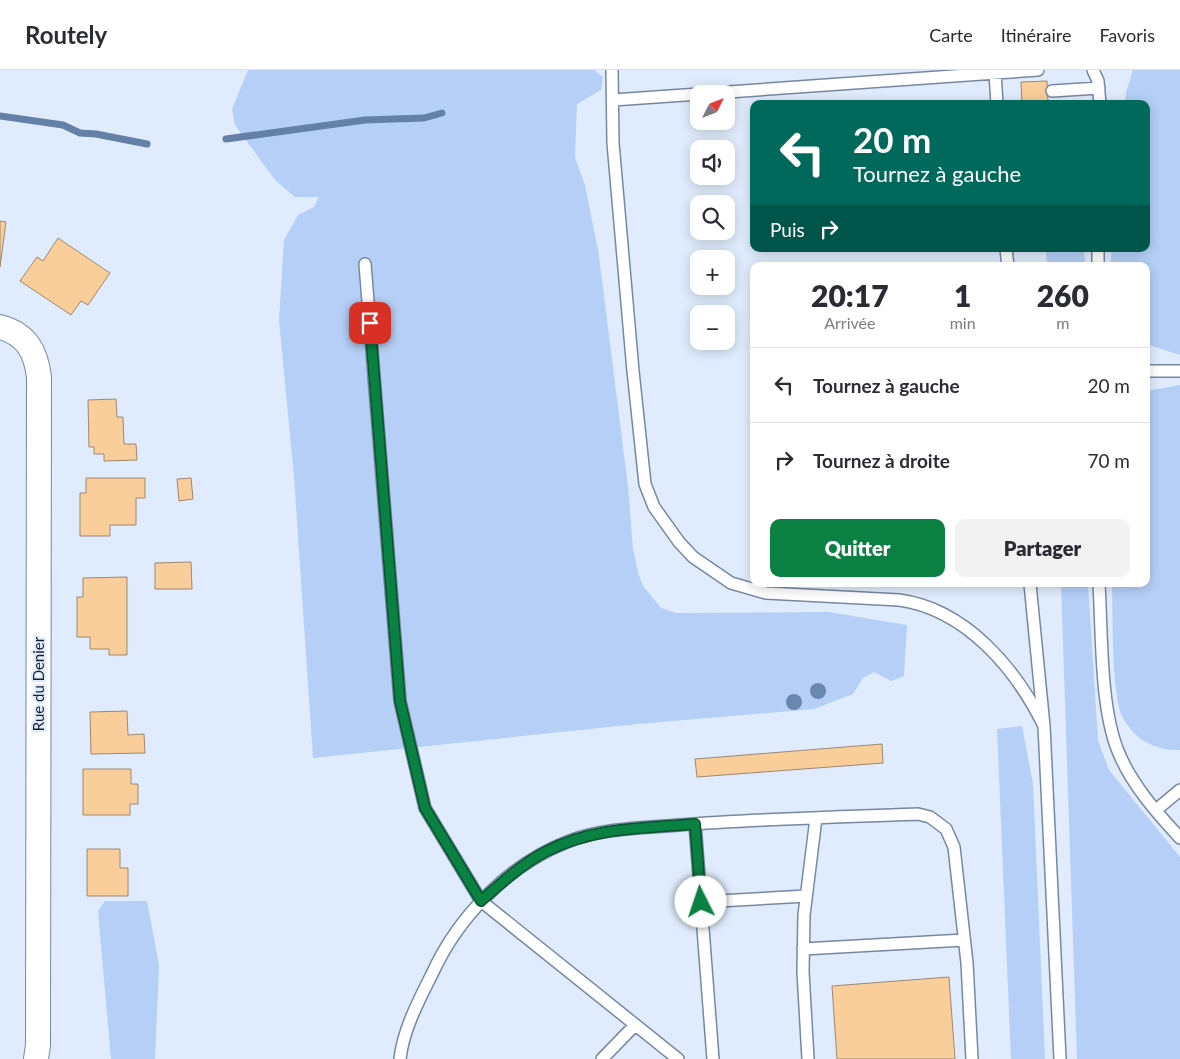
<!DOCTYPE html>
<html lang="fr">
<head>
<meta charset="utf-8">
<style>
	:root { --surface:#fff; --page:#f2f2f3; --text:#2b2b33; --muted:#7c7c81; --line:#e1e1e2; --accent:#0b8043 }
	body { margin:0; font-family:Lato,sans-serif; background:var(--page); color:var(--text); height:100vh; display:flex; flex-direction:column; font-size:19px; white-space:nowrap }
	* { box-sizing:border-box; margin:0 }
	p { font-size:16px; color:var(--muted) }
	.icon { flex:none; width:28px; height:28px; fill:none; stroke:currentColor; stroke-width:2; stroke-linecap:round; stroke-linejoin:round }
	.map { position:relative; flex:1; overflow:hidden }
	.details { position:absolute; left:750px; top:192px; width:400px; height:325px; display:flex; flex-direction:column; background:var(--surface); border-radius:10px; box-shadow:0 2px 12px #0003 }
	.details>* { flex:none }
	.guide { position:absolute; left:750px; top:30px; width:400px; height:152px; border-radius:10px; box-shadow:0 2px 12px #0003; background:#00695c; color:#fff; overflow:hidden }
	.needle { width:32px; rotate:48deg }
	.tools { position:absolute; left:690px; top:15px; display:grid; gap:10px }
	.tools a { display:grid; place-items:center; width:45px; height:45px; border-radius:10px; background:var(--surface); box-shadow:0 2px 12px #0003; font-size:25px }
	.pin { position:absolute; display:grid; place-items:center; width:42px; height:42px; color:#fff; margin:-21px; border-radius:10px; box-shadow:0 2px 8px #0006 }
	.me { position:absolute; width:55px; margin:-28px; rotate:356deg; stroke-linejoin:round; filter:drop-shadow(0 0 4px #0008) }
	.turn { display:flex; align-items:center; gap:18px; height:105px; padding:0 20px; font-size:22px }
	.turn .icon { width:65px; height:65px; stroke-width:2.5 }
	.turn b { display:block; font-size:35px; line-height:42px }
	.then { display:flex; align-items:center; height:48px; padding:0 20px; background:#0003; gap:10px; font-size:19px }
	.eta { display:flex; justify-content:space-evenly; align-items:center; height:85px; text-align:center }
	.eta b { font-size:30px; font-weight:800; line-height:35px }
	.cta { display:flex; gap:10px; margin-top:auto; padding:10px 20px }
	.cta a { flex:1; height:58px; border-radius:10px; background:var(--accent); color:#fff; font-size:20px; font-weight:800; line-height:58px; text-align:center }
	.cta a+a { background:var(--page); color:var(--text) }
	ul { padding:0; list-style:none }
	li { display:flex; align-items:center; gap:15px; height:75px; padding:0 20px; border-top:1px solid var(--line) }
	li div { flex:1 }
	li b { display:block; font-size:19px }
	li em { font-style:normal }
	header { display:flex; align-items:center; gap:30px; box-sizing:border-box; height:70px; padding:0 25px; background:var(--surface); border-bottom:1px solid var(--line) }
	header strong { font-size:24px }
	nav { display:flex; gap:28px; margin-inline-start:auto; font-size:18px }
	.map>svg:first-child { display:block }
</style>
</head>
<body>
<header>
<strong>Routely</strong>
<nav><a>Carte</a><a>Itinéraire</a><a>Favoris</a></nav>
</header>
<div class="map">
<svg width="1180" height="989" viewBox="0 0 1180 989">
	<rect width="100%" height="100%" fill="#e0ecfd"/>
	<path fill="#b5cff6" d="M248 0H594L603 7 601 20 577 34 575 87 585 115 599 186 628 417 633 479 639 506 644 517 661 538 676 543 829 542 907 555 904 606 891 611 874 602 863 608 853 624 814 639 638 654 313 688 294 407 279 250 284 170 298 145 314 137 319 127H295L275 110 235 55 232 39Z
		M1133 0H1180V285L1146 274V196H1110L1112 179H1146V34H1125L1126 22Z
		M1046 179H1084L1085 196H1047Z
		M1180 315V680C1156 681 1135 670 1123 648 1111 624 1113 544 1112 514H1146V321Z
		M1061 514H1088L1098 670 1109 700 1180 787V989H1077Z
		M1022 656 1033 714 1045 989H1011L997 659Z
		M105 831H147L159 895 155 989H111L98 841Z"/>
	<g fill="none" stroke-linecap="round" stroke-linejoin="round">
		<path stroke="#6580a7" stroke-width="7" d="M0 46 63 55 80 63 96 64 147 74
			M226 69 365 50 424 48 442 43"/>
	</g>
	<path fill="#face9a" stroke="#9d886f" d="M1047 11 1048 34H1022L1021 12Z
		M0 151 6 152 0 197Z
		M58 168 110 203 88 235 81 231 71 245 20 211 37 187 43 191Z
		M116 329 117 347H123L124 374H136L137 390 104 391V384H94V377H89L88 330Z
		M86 408H145V428H136V455H110V466H80V423H86Z
		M191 408 193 429 179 431 177 409Z
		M191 492 192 519H155V493Z
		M127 507V585H109V579H90V567H77V527H83V508Z
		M127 641 128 665 144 664 145 683 91 684 90 642Z
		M882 674 883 693 697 707 695 689Z
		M83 699H131V714H138V734H130V745H83Z
		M87 779H120V798H128V826H87Z
		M949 907 955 989H837L832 916Z"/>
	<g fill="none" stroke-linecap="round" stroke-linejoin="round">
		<defs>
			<path id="service" d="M612 0 613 73 633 301 645 414 654 437 679 472 693 487 731 513 766 523 899 530C966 539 1016 599 1044 656
				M1093 0 1098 11 1100 34
				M995 3 997 34
				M1052 21 1099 18
				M700 24 1038 0
				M613 30 699 24
				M1006 179 1008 196
				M365 194 400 631 425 738 481 831 678 989
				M1098 196V179
				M1146 301H1180
				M1030 514 1044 656 1060 989
				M1099 514C1102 563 1100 637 1118 681 1131 714 1157 743 1180 768
				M1156 740 1180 720
				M695 754 713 989
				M701 832 806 826
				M803 879 964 870
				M400 989C403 960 419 930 432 904 458 847 508 795 567 772 602 758 642 758 679 755 758 749 838 747 918 744L930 747 946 759 954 777 967 893 972 989
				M602 989 635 955
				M808 989 803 902 804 845 816 748"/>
			<path id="minor" d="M0 257C26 264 36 281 39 307L38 975 36 989"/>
		</defs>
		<use href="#service" stroke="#7688a1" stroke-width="14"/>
		<use href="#minor" stroke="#7688a1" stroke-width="26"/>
		<use href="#service" stroke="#fff" stroke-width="11"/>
		<use href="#minor" stroke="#fff" stroke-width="24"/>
	</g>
	<g fill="#6888b0">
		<circle cx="818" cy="621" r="8"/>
		<circle cx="794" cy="632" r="8"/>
	</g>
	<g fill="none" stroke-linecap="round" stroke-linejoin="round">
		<defs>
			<path id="route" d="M370 253 400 631 425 738 481 831C501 813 522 794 545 782 592 757 644 758 695 754L701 832"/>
		</defs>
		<use href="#route" stroke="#07532c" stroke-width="12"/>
		<use href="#route" stroke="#0b8043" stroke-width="9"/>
	</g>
	<g text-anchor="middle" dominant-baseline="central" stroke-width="4.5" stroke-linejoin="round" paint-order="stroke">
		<g font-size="15" fill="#19202a" stroke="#e0ecfd">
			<text transform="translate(38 614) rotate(-90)">Rue du Denier</text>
		</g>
	</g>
</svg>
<div class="tools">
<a><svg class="needle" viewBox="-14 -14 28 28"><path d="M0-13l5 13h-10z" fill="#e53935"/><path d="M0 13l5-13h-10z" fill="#7c7c81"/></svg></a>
<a><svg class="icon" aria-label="sound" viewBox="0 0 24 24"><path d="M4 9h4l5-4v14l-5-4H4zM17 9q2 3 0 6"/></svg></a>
<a><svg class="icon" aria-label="search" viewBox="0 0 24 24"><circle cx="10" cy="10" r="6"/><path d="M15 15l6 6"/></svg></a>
<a>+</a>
<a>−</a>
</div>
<div class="pin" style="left:370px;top:253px;background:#d93025"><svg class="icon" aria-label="arrive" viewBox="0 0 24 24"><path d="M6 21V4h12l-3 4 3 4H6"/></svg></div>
<svg class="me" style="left:701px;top:832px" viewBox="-20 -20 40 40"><circle r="19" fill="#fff"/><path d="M0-13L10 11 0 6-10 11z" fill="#0b8043"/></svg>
<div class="guide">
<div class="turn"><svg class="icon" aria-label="left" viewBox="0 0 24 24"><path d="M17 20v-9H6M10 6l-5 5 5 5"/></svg><div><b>20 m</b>Tournez à gauche</div></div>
<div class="then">Puis<svg class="icon" aria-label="right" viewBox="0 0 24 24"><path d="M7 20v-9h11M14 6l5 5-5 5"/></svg></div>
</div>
<section class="details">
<div class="eta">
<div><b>20:17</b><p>Arrivée</p></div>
<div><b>1</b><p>min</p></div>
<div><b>260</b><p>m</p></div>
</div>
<ul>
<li><svg class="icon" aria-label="left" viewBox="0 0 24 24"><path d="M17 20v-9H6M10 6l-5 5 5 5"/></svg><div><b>Tournez à gauche</b></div><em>20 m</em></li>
<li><svg class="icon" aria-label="right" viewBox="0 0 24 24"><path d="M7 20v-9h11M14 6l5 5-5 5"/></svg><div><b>Tournez à droite</b></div><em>70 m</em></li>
</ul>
<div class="cta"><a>Quitter</a><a>Partager</a></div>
</section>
</div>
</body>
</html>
